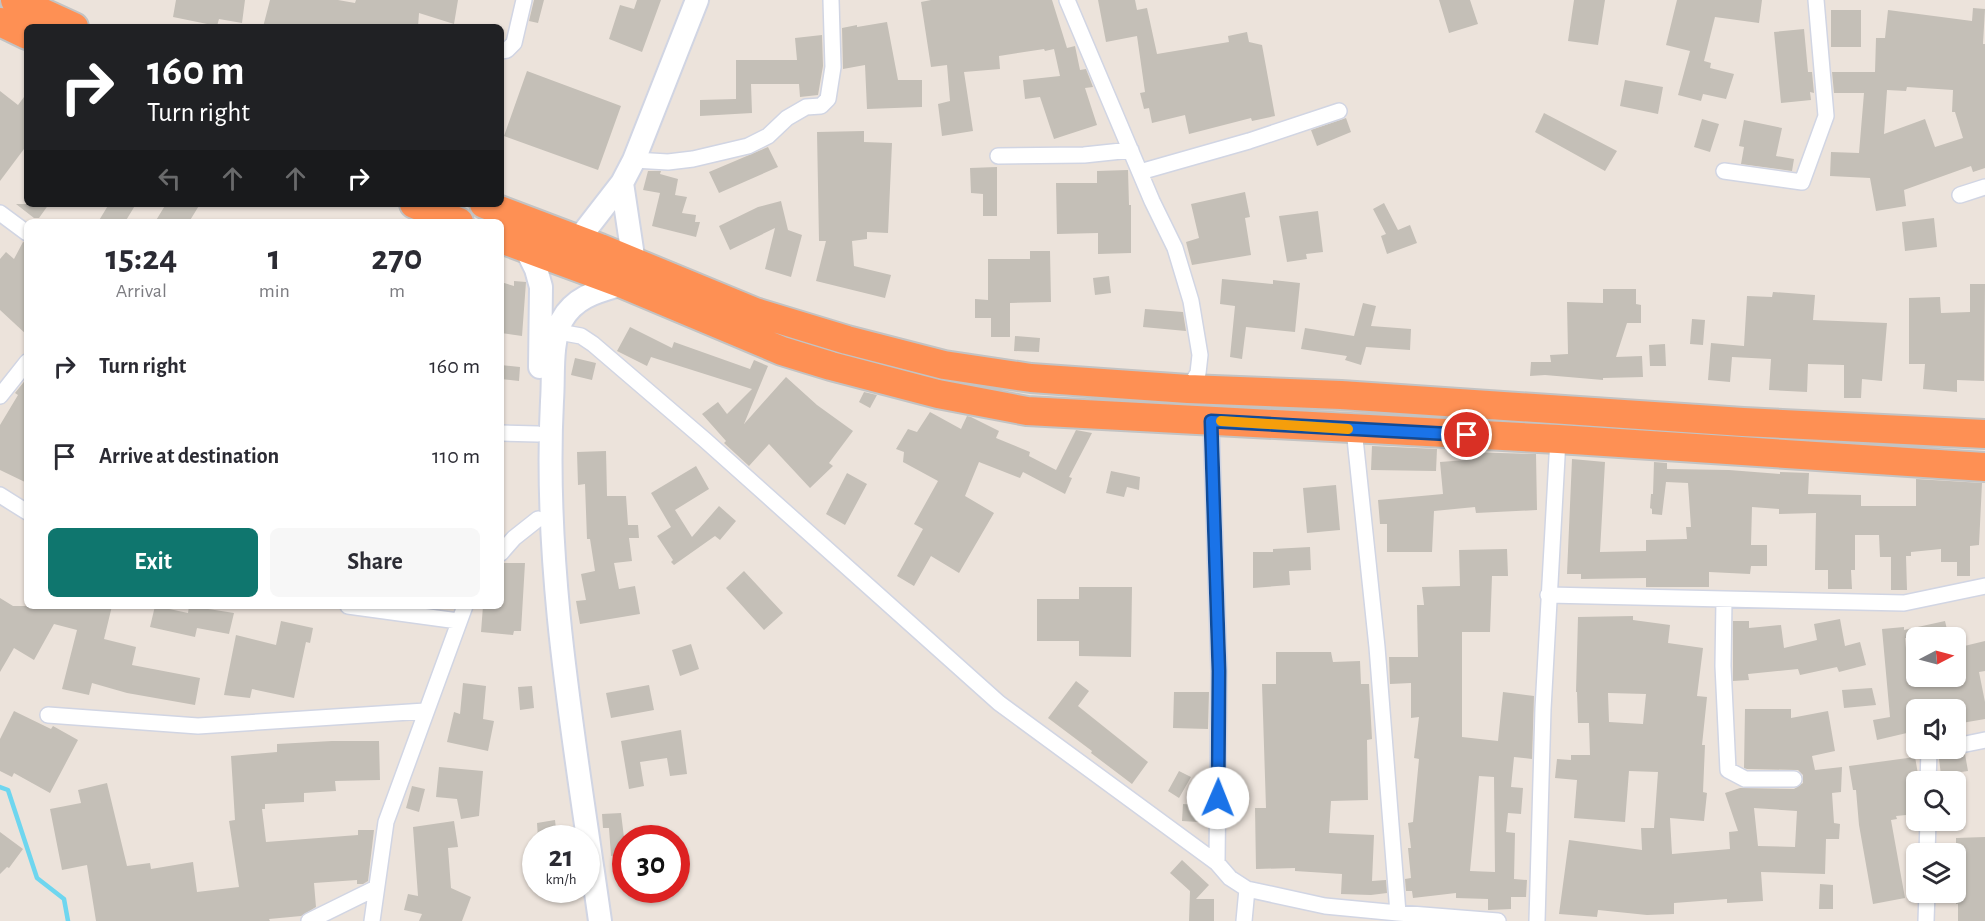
<!DOCTYPE html>
<html lang="en">
<head>
<meta charset="utf-8">
<style>
	:root { --surface:#fff; --page:#f7f7f7; --text:#2b2b33; --muted:#7c7c81; --accent:#0f766e }
	body { margin:0; font-family:"Alegreya Sans",sans-serif; background:var(--page); color:var(--text); height:100vh; display:flex; flex-direction:column; font-size:22px; white-space:nowrap }
	* { box-sizing:border-box; margin:0 }
	p { font-size:20px; color:var(--muted) }
	.icon { flex:none; width:33px; height:33px; fill:none; stroke:currentColor; stroke-width:2; stroke-linecap:round; stroke-linejoin:round }
	.map { position:relative; flex:1; overflow:hidden }
	.details { position:absolute; left:24px; top:219px; width:480px; height:390px; display:flex; flex-direction:column; background:var(--surface); border-radius:9px; box-shadow:0 2px 4px #0004 }
	.details>* { flex:none }
	.banner { position:absolute; left:24px; top:24px; width:480px; height:183px; border-radius:9px; box-shadow:0 2px 4px #0004; background:#202124; color:#fff; overflow:hidden }
	.needle { width:39px; rotate:84deg }
	.fabs { position:absolute; left:1906px; top:627px; display:grid; gap:12px }
	.fabs a { display:grid; place-items:center; width:60px; height:60px; border-radius:9px; background:var(--surface); box-shadow:0 2px 4px #0004; font-size:30px }
	.speed { position:absolute; left:522px; top:825px; display:flex; gap:12px; font-size:30px; font-weight:700; text-align:center }
	.speed>* { display:grid; place-content:center; width:78px; height:78px; border-radius:50%; background:var(--surface); box-shadow:0 2px 4px #0004; line-height:1 }
	.speed small { font-size:15px; font-weight:400 }
	.speed .limit { border:9px solid #d22; background:#fff; color:#111 }
	.pin { position:absolute; display:grid; place-items:center; width:51px; height:51px; color:#fff; margin:-26px; border:3px solid #fff; border-radius:50%; box-shadow:0 2px 6px #0007 }
	.me { position:absolute; width:66px; margin:-33px; rotate:1deg; stroke-linejoin:round; filter:drop-shadow(0 0 4px #0008) }
	.turn { display:flex; align-items:center; gap:21px; height:126px; padding:0 24px; font-size:27px }
	.turn .icon { width:78px; height:78px; stroke-width:2.5 }
	.turn b { display:block; font-size:42px; line-height:51px }
	.lanes { display:flex; align-items:center; height:57px; padding:0 24px; background:#0003; justify-content:center; gap:30px; direction:ltr }
	.lanes .off { opacity:.35 }
	.eta { display:flex; justify-content:space-evenly; align-items:center; height:102px; text-align:center }
	.eta b { font-size:36px; font-weight:700; line-height:42px }
	.cta { display:flex; gap:12px; margin-top:auto; padding:12px 24px }
	.cta a { flex:1; height:69px; border-radius:9px; background:var(--accent); color:#fff; font-size:24px; font-weight:700; line-height:69px; text-align:center }
	.cta a+a { background:var(--page); color:var(--text) }
	ul { padding:0; list-style:none }
	li { display:flex; align-items:center; gap:18px; height:90px; padding:0 24px }
	li div { flex:1 }
	li b { display:block; font-size:22px }
	li em { font-style:normal }
	.map>svg:first-child { display:block }
</style>
</head>
<body>
<div class="map">
<svg width="1985" height="921" viewBox="0 0 1985 921">
	<rect width="100%" height="100%" fill="#ece3db"/>
	<g fill="none" stroke-linecap="round" stroke-linejoin="round">
		<path stroke="#6ed6ef" stroke-width="4.5" d="M0 787 8 790 37 878 64 899 68 921"/>
	</g>
	<path fill="#c4bfb7" fill-rule="evenodd" d="M176 0H245L242 23 219 19 217 26 173 17Z
		M270 0H338L355 3 356 0H458L454 24 419 13 418 27H263Z
		M534 0H544L538 23 529 21Z
		M637 0H661L642 52 609 39 620 5 634 9Z
		M931 0H1052L1067 48 1075 46 1080 70 1086 69 1093 87 1085 88 1097 125 1054 139 1040 97 1025 99 1023 80 1060 76 1054 49 1045 51 1044 49 999 56 1000 69 964 72 973 131 942 136 938 104 950 101 947 65 931 67 921 2Z
		M1098 0H1135L1137 10 1147 8 1157 54 1229 42 1228 36 1247 32 1249 42 1262 45 1275 116 1252 121 1251 118 1189 134 1185 115 1152 123 1149 108 1144 109 1140 93 1145 92 1137 36 1106 42Z
		M1439 0H1470L1478 24 1449 33Z
		M1574 0H1605L1598 45 1568 41Z
		M1677 0H1762L1759 23 1715 17 1704 61 1711 63 1710 68 1734 74 1726 99 1703 94 1701 101 1678 95 1690 51 1666 45Z
		M1973 8 1985 9 1983 44H1985V168L1973 172 1971 166 1904 190 1906 206 1876 211 1870 178 1830 176 1831 152 1859 153 1864 93H1834L1832 72H1875L1876 38H1885L1888 10 1972 21ZM1907 87 1953 90 1952 112H1955L1963 138 1935 147 1925 119 1884 134 1887 90 1906 91Z
		M1831 10H1861V47H1831Z
		M887 22 898 80H922V107L867 109 865 65 843 69 842 28 857 25V27Z
		M1804 29 1808 72H1812L1814 93 1810 92 1811 100 1781 103 1774 32Z
		M822 35 823 66 818 95 800 97 799 84H751L752 113 700 116V100L736 99V60H797L795 38Z
		M527 71 621 106 598 170 504 136Z
		M1625 80 1663 87 1658 114 1620 106Z
		M0 91 18 105 27 93V145L0 181Z
		M1544 113 1617 151 1605 171 1535 132Z
		M1346 118 1351 132 1317 146 1311 130Z
		M1702 119 1719 124 1710 152 1694 147Z
		M1744 120 1782 128 1776 156 1794 159 1792 171 1741 164 1744 147 1739 146Z
		M864 131V142L892 143 888 233 867 232V239L852 241 854 266 891 275 885 298 816 281 826 241H819L817 132Z
		M768 147 778 167 719 193 709 172Z
		M997 167V216H983V194L971 193 970 168Z
		M1128 170 1129 205H1131V253L1098 254V233L1057 234 1056 183H1097V171Z
		M648 171H661L660 174 678 179 675 195 687 197 682 213 696 215 695 222H700L696 237 652 226 660 193 643 190Z
		M1245 192 1250 217 1245 218 1251 255 1192 265 1186 242 1199 238 1191 204Z
		M781 201 788 230 802 235 791 277 765 269 775 228 730 250 719 226 758 207Z
		M1384 203 1398 230 1410 225 1417 243 1387 254 1381 236 1386 234 1373 209Z
		M16 204H49L39 218H34Z
		M109 204H136L125 222H98Z
		M166 204H200L189 222H155Z
		M1318 211 1323 252 1306 254 1307 259 1287 262 1279 216Z
		M1934 218 1937 247 1905 251 1902 222Z
		M23 242 27 243V335L0 310V259L6 252 14 259Z
		M1030 251H1050L1051 302 1010 303V337H991V318H975V299L988 300V259H1030Z
		M1109 276 1111 293 1095 295 1093 278Z
		M1222 279 1273 284V280L1300 283 1295 332 1246 327 1242 359 1230 357 1235 306 1220 304Z
		M514 281 526 282 522 336 501 333V282L514 286Z
		M1970 284H1985L1984 381 1957 380V392L1923 389 1925 364H1909V298L1940 297 1941 313 1970 312Z
		M1603 289H1636V304L1641 305V323H1627L1616 357 1642 356 1643 377 1603 378V380L1545 375 1530 376 1531 362H1551L1550 355 1568 354 1567 302 1603 303Z
		M1773 292 1815 295 1813 320 1887 323 1882 381 1862 379 1861 398H1844V365L1808 364 1807 392 1769 390 1771 359 1732 357 1730 382 1708 380 1711 343 1744 346 1747 296 1772 297Z
		M1363 303 1376 306 1371 326 1411 329 1410 350 1366 347 1361 365 1345 360 1347 356 1301 349 1305 328 1354 336Z
		M1145 309 1183 312 1186 331 1143 327Z
		M1692 319 1705 320 1703 345 1690 344Z
		M630 327 672 348 674 342 750 369 754 360 768 366 744 424 786 377 817 405 853 431 829 463 833 466 810 488 769 444 749 466 724 443 726 441 702 414 718 402 727 414 752 389 651 357 647 366 617 351Z
		M1015 336 1040 338 1039 352 1014 351Z
		M1665 344 1666 366H1650L1649 345Z
		M575 358 596 363 592 380 571 375Z
		M501 365 520 367 519 381 501 379Z
		M27 378V483L0 470V425L18 395 15 393Z
		M864 392 877 395 870 408 859 402Z
		M930 412 961 429 967 416 971 417 999 431 996 438 1030 452 1029 456 1056 470 1076 430 1092 433 1069 477 1072 478 1065 494 1023 472 1020 478 979 462 965 496 994 513 959 573 931 556 914 586 897 576 923 529 914 524 938 481 903 462 904 452 896 449 908 429 917 432Z
		M1372 446 1437 449 1436 471 1371 470Z
		M606 451 607 496H626L628 525H638L639 538H629L632 561 614 563 619 589 635 586 640 614 580 624 576 601 586 600 581 574 595 571 590 539H587L585 484 578 485 577 452Z
		M1466 452 1536 454 1537 510 1476 513 1475 507 1434 511 1432 552H1387V524H1380L1378 500 1443 494 1440 462 1466 460Z
		M1572 459 1605 462 1600 552 1646 551V540L1687 539 1686 527H1691L1688 483 1666 482 1662 515 1652 514V509L1650 508 1651 494H1653L1654 462 1667 463V469L1729 470 1780 474V472L1809 473 1808 494 1861 495V506H1916V479L1982 483 1979 545 1970 546V576H1957V562H1941V549L1911 552V556H1906L1907 590H1891V557H1880L1879 535H1855V570H1851L1852 589H1828V570H1815L1816 513 1779 514V509L1752 507 1751 545H1767V566H1751L1750 574 1709 572V587H1646V578L1581 579V574H1567Z
		M696 466 709 489 675 510 692 537 719 506 736 521 720 540 715 536 674 565 671 562 673 560 657 536 671 527 651 493Z
		M1111 471 1140 477 1139 490 1127 487 1124 497 1106 493Z
		M847 473 867 484 845 525 826 514Z
		M1336 485 1340 530 1307 533 1303 488Z
		M1310 547 1311 570 1289 571 1290 585 1253 588V552H1273V549Z
		M1507 549 1508 576H1492L1490 632H1462V737L1498 741 1503 692 1534 696 1532 759 1514 757 1511 787 1523 788 1521 814 1508 813 1506 832 1515 833 1514 879 1527 880 1526 897H1511V909L1488 910V899L1456 898V893L1413 898 1412 891H1406L1405 879 1411 878 1408 848H1411L1408 823 1413 822 1419 759 1414 758 1419 717 1411 718V683L1390 684 1389 657H1418L1417 605H1424L1422 587 1460 586 1459 550ZM1479 776 1494 777 1495 872 1470 871Z
		M503 563H525L521 631H514L513 635 481 632 483 606H501L502 602Z
		M744 571 783 613 764 630 726 588Z
		M1079 587H1132L1131 657 1079 656V641H1037V599H1079Z
		M0 598 13 606H112L104 639 136 647 132 665 200 678 195 705 127 693 92 683 89 695 62 689 77 630 54 624 34 660 14 648 0 672Z
		M155 606 188 613 189 606 234 613 229 634 197 628 195 637 150 627Z
		M1633 616V620L1670 625 1668 643 1703 648 1697 696 1707 697 1702 745H1705L1703 792 1707 793 1704 821 1670 818 1672 854 1730 849 1729 832 1738 831 1725 793 1740 788 1794 789 1803 783V775L1798 770 1747 769 1744 768 1745 709H1791V718L1828 711 1835 751 1812 756 1815 770 1842 767 1841 792 1832 793 1834 823 1840 824 1839 839H1826L1825 874 1761 872 1763 901 1727 903V899L1674 903V914L1647 915 1598 910 1597 917 1559 914 1569 840 1642 850 1641 828H1654L1658 772 1629 771 1625 822 1574 818 1577 780 1555 778 1557 759 1571 760V755H1590L1589 723H1578L1577 692H1576L1578 617ZM1608 693 1646 694 1643 724 1609 722ZM1754 808 1797 811 1795 847 1758 846Z
		M1840 619 1845 646 1860 642 1866 665 1839 672 1837 667 1800 675 1798 669 1748 674 1749 680 1733 681V621H1749V628L1781 625 1784 648 1817 640 1814 624Z
		M281 621 313 628 310 643 306 642 294 698 252 689 250 698 224 695 236 635 276 645Z
		M1945 621 1949 638H1905L1908 670 1917 669V676H1956V648L1985 641V671L1979 672 1985 702V719L1956 724V710H1906L1911 732 1877 740 1873 720 1890 717 1882 629 1904 627V630Z
		M691 644 699 669 680 676 672 650Z
		M1276 652H1331L1333 662 1360 661 1361 684H1369L1372 739 1367 740 1368 800 1331 801 1329 833 1374 835 1372 881 1386 880 1387 893 1371 895 1341 894 1342 874 1295 871V868L1256 869 1255 808H1266L1262 684H1276Z
		M1076 681 1089 691 1078 706 1148 762 1132 784 1091 753 1092 751 1048 718Z
		M463 683 486 686 483 719 494 721 488 751 447 742 454 712 460 714Z
		M649 685 654 710 611 718 606 693Z
		M532 686 534 708 520 710 518 687Z
		M1872 688 1876 705 1844 708 1842 690Z
		M1174 692H1209L1208 729 1173 728Z
		M14 711 51 729 53 726 78 740 50 793 14 773 12 777 0 771V739Z
		M681 730 687 774 670 776 667 758 640 762 644 786 629 789 621 741Z
		M332 741H379L380 780 335 781 336 791 304 793V802L265 804V809H262L266 842 358 835V830H374L368 881 363 884H357V880L314 883 316 907 301 916 269 919 270 921H96L87 865 62 870 50 809 81 803 78 790 107 783 127 866 150 863 151 869 193 862 197 892 239 887 229 821 235 820 231 756 277 752V744Z
		M1950 753 1957 756 1965 754 1968 771 1941 775 1939 759Z
		M1915 757 1918 774V776L1913 777 1916 814 1896 816 1897 819 1891 820 1905 898 1873 904 1859 825 1856 790H1853L1849 766Z
		M439 767 483 771 479 816 461 819 457 799 436 797Z
		M1179 771 1191 777 1179 798 1168 791Z
		M412 786 425 789 419 812 406 808Z
		M1183 804 1199 805 1198 822 1182 821Z
		M621 813 626 854 611 856 609 828H603L602 814Z
		M555 820 557 838H538L537 823Z
		M454 821 458 847 448 848 451 888 471 897 462 921H419L422 914 404 910 408 894 418 896 413 827Z
		M0 832 23 849 9 868 7 867 0 874Z
		M1985 837V921H1958V904H1956V838Z
		M1182 860 1209 885 1196 899H1214V921H1189L1190 891 1170 873Z
		M1820 884 1833 885V909H1819Z"/>
	<g fill="none" stroke-linecap="round" stroke-linejoin="round">
		<defs>
			<path id="street" d="M1067 0 1152 201 1175 248 1191 301 1200 355 1198 373 1188 389
				M501 51 507 50 514 43 524 0
				M998 156 1084 155 1131 150
				M634 160 668 162 693 159 748 146 768 136 787 118 806 107 821 106 828 99 833 67 831 0
				M1724 171 1802 182 1826 116 1816 0
				M1140 172 1249 141 1339 111
				M1960 195 1985 187
				M0 213 27 233
				M559 332 581 336 593 344 705 440 999 703 1217 863 1230 878 1247 889 1325 906 1398 913 1377 647 1354 429
				M0 396 27 362
				M1211 421 1219 671 1217 863
				M501 433 538 434
				M0 495 27 512
				M501 553 514 538 538 519
				M1548 595 1904 603 1985 586
				M1724 600 1723 666 1728 770 1745 779H1794
				M348 606 458 621
				M48 715 198 726 425 711
				M1956 746 1985 740
				M1928 782 1929 751 1942 748
				M1927 854 1928 820
				M1398 913 1498 921
				M309 921 376 888
				M372 921 386 822 465 606
				M1244 921 1247 889
				M1537 921 1543 709 1558 439
				M1926 921 1927 892"/>
			<path id="secondary" d="M622 183 634 263
				M577 241 622 183 634 160 697 0
				M526 249 536 269 541 287 540 367
				M600 921C576 749 543 575 552 401 554 376 550 343 562 320 575 296 599 291 623 284"/>
			<path id="highway" d="M15 0 74 27
				M0 22 27 35
				M414 204 459 222
				M484 204 600 248 755 312 847 340 944 365 1031 378 1188 389 1341 395 1743 422 1985 434
				M501 239 623 284 782 351 831 366 938 394 1027 411 1558 439 1985 467"/>
		</defs>
		<use href="#street" stroke="#d1d5e3" stroke-width="18"/>
		<use href="#secondary" stroke="#d1d5e3" stroke-width="26"/>
		<use href="#highway" stroke="#c3c3c3" stroke-width="32"/>
		<use href="#street" stroke="#fff" stroke-width="15"/>
		<use href="#secondary" stroke="#fff" stroke-width="22"/>
		<use href="#highway" stroke="#fe9054" stroke-width="28"/>
	</g>
	<g fill="none" stroke-linecap="round" stroke-linejoin="round">
		<defs>
			<path id="route" d="M1218 798 1219 671 1211 421 1467 435"/>
		</defs>
		<use href="#route" stroke="#114b97" stroke-width="15"/>
		<use href="#route" stroke="#1a73e8" stroke-width="10"/>
		<path stroke="#f59e0b" stroke-width="10" d="M1221 421 1348 429"/>
	</g>
</svg>
<div class="fabs">
<a><svg class="needle" viewBox="-14 -14 28 28"><path d="M0-13l5 13h-10z" fill="#e53935"/><path d="M0 13l5-13h-10z" fill="#7c7c81"/></svg></a>
<a><svg class="icon" aria-label="sound" viewBox="0 0 24 24"><path d="M4 9h4l5-4v14l-5-4H4zM17 9q2 3 0 6"/></svg></a>
<a><svg class="icon" aria-label="search" viewBox="0 0 24 24"><circle cx="10" cy="10" r="6"/><path d="M15 15l6 6"/></svg></a>
<a><svg class="icon" aria-label="layers" viewBox="0 0 24 24"><path d="M12 4l9 5-9 5-9-5zM3 14l9 5 9-5"/></svg></a>
</div>
<div class="speed"><div>21<small>km/h</small></div><div class="limit">30</div></div>
<div class="pin" style="left:1467px;top:435px;background:#d93025"><svg class="icon" aria-label="arrive" viewBox="0 0 24 24"><path d="M6 21V4h12l-3 4 3 4H6"/></svg></div>
<svg class="me" style="left:1218px;top:798px" viewBox="-20 -20 40 40"><circle r="19" fill="#fff"/><path d="M0-13L10 11 0 6-10 11z" fill="#1a73e8"/></svg>
<div class="banner">
<div class="turn"><svg class="icon" aria-label="right" viewBox="0 0 24 24"><path d="M7 20v-9h11M14 6l5 5-5 5"/></svg><div><b>160 m</b>Turn right</div></div>
<div class="lanes"><svg class="icon off" aria-label="left" viewBox="0 0 24 24"><path d="M17 20v-9H6M10 6l-5 5 5 5"/></svg><svg class="icon off" aria-label="ahead" viewBox="0 0 24 24"><path d="M12 20V5M6 11l6-6 6 6"/></svg><svg class="icon off" aria-label="ahead" viewBox="0 0 24 24"><path d="M12 20V5M6 11l6-6 6 6"/></svg><svg class="icon" aria-label="right" viewBox="0 0 24 24"><path d="M7 20v-9h11M14 6l5 5-5 5"/></svg></div>
</div>
<section class="details">
<div class="eta">
<div><b>15:24</b><p>Arrival</p></div>
<div><b>1</b><p>min</p></div>
<div><b>270</b><p>m</p></div>
</div>
<ul>
<li><svg class="icon" aria-label="right" viewBox="0 0 24 24"><path d="M7 20v-9h11M14 6l5 5-5 5"/></svg><div><b>Turn right</b></div><em>160 m</em></li>
<li><svg class="icon" aria-label="arrive" viewBox="0 0 24 24"><path d="M6 21V4h12l-3 4 3 4H6"/></svg><div><b>Arrive at destination</b></div><em>110 m</em></li>
</ul>
<div class="cta"><a>Exit</a><a>Share</a></div>
</section>
</div>
</body>
</html>
